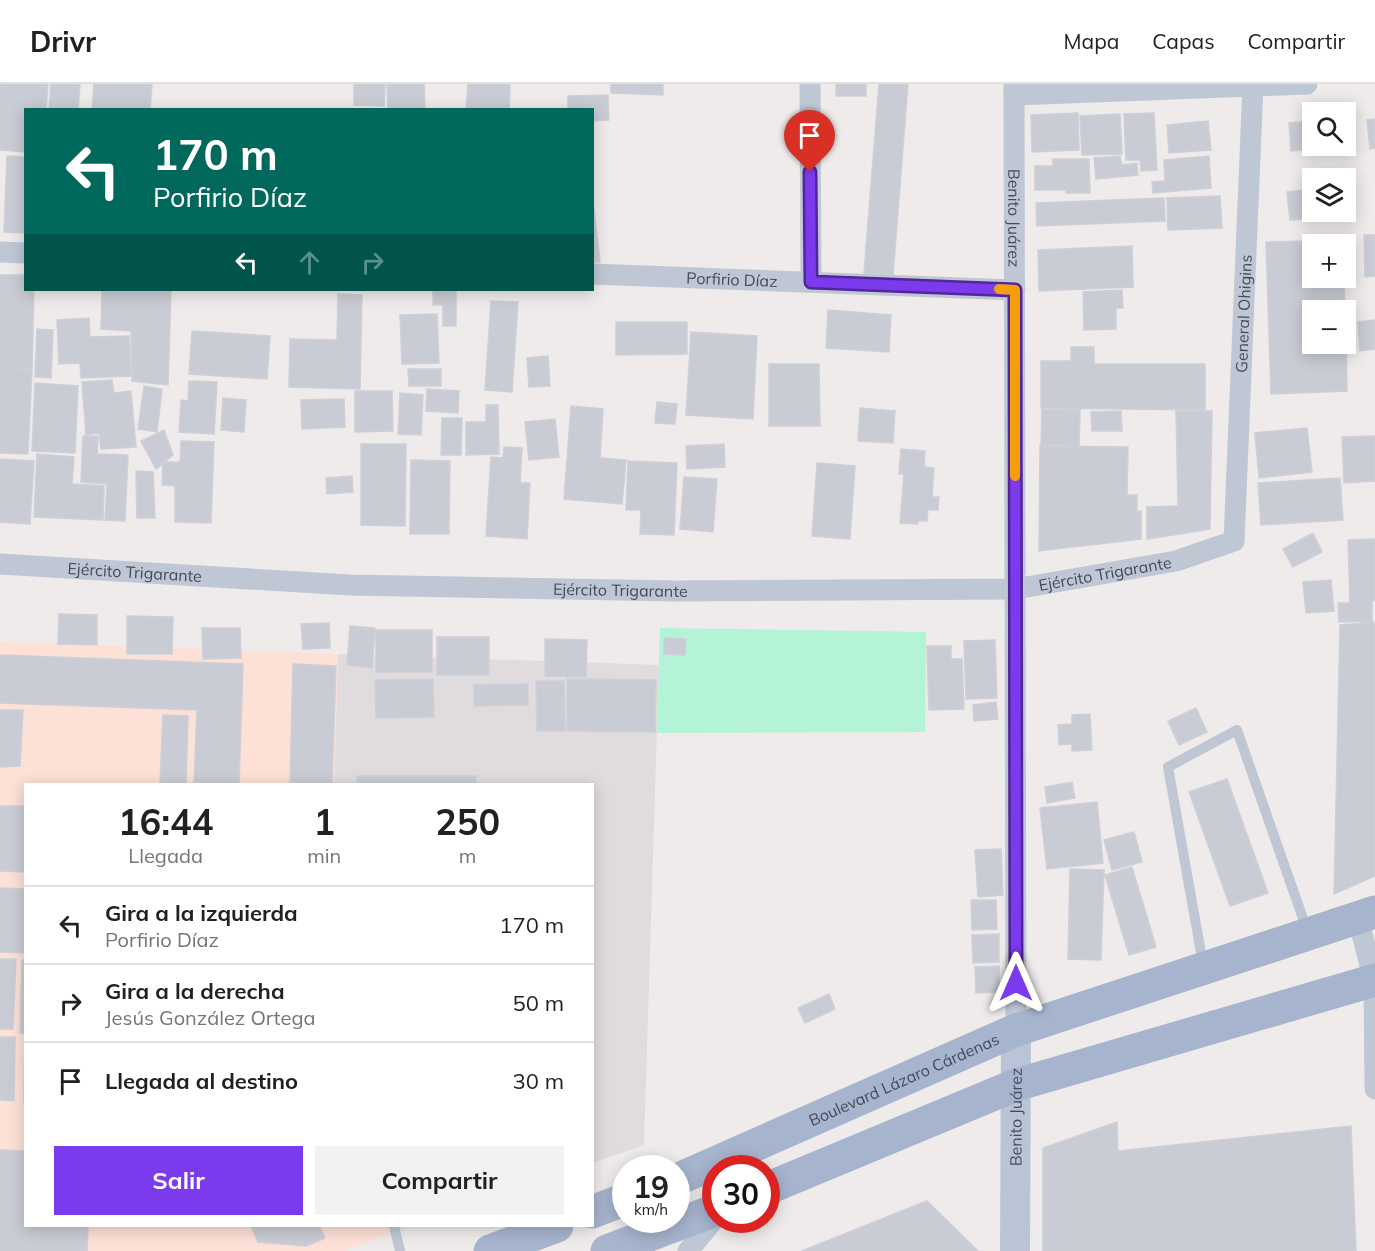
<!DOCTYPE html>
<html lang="es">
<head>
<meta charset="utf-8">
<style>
	:root { --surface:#fff; --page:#f2f2f2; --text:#202124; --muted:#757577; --line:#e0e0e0; --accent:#7c3aed }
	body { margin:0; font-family:Mulish,sans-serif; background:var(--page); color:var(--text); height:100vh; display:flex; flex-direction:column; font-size:22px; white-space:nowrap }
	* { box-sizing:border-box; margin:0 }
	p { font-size:20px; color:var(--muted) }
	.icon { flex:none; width:33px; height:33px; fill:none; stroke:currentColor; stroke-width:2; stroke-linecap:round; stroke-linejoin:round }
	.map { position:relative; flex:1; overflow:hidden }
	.panel { position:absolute; left:24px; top:699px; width:570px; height:444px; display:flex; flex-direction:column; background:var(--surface); border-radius:0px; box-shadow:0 3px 15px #0003 }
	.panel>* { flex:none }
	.guide { position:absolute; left:24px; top:24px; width:570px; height:183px; border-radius:0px; box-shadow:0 3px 15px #0003; background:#00695c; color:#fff; overflow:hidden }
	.tools { position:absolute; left:1302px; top:18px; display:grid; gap:12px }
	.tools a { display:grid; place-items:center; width:54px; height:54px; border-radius:0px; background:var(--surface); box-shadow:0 3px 15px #0003; font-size:30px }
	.speed { position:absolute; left:612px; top:1071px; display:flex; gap:12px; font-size:30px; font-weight:700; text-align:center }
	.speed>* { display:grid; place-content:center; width:78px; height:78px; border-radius:50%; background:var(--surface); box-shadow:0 3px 15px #0003; line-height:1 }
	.speed small { font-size:15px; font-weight:400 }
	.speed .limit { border:9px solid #d22; background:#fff; color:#111 }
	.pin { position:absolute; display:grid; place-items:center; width:51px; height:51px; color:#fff; margin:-62px -26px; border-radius:50% 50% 50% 0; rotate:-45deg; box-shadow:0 0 6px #0007 }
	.pin .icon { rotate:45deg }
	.me { position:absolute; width:66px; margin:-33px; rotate:0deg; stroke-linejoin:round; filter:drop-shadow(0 0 4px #0008) }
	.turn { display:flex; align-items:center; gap:21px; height:126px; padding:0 30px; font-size:27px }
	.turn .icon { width:78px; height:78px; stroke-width:2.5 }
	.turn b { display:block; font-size:42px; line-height:51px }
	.lanes { display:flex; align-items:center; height:57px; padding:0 30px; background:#0003; justify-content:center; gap:30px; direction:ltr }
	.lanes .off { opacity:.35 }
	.eta { display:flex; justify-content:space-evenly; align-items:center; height:102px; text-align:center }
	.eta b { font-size:36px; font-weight:700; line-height:42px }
	.action { display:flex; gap:12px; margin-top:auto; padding:12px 30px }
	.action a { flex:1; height:69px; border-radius:0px; background:var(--accent); color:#fff; font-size:24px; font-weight:700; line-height:69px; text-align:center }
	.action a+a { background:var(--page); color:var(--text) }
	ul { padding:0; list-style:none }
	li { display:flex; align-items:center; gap:18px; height:78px; padding:0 30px; border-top:2px solid var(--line) }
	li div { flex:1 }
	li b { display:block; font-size:22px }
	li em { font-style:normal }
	header { display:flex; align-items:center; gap:36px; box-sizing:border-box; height:84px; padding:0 30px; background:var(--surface); border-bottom:2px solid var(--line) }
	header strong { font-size:28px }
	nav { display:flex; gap:33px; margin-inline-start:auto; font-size:21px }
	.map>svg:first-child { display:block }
</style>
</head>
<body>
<header>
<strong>Drivr</strong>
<nav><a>Mapa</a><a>Capas</a><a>Compartir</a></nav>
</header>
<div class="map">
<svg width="1375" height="1167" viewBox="0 0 1375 1167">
	<rect width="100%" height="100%" fill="#efebeb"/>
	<path fill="#e0dcdd" d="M338 570 659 581 644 1061 593 1079 592 700H334Z"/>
	<path fill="#fde0d6" d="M0 558 338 570 334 700H26V1142H411L344 1167H0Z"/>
	<path fill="#b3f3d6" d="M660 544 926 548 925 648 657 649Z"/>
	<path fill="#c9ccd4" stroke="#cecfd8" stroke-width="1.5" d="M0 0H48L46 26H26V68L0 66Z
		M51 0H80L78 26H49Z
		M94 0H152L150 26H92Z
		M354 0H385L384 22 354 21Z
		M387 0H424L425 26H388Z
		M468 0H510L509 26H466Z
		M611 0H663V11L611 9Z
		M836 0H866V12H836Z
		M879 0H908L893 191 864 189Z
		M608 11 609 36 592 37V26H568V12Z
		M1078 29 1079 66 1032 68 1031 31Z
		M1154 29 1157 86 1141 87 1140 76H1126L1124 30Z
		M1120 30 1122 70 1082 71 1080 32Z
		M1375 35V64L1370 65 1367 36Z
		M1208 37 1211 66 1169 69 1167 41Z
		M1312 37V62H1333V64L1291 67 1289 39Z
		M7 72 26 73V149L4 148Z
		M1120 72 1122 81 1137 79 1138 91 1096 95 1094 74Z
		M1209 72 1211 104 1153 109 1152 98 1165 97 1164 76Z
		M1053 75H1089L1090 109H1066V106H1035V82H1053Z
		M1312 105V128H1331V133L1290 136 1287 108Z
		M1220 112 1222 144 1168 146 1167 114Z
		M1164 114 1165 137 1037 142 1036 119Z
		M592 125H594L600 178H592Z
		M1364 151H1375V192L1365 193Z
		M1342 156 1343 160H1312V194H1344L1345 226H1312V260H1346V250L1347 307 1271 310 1266 158Z
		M1132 162 1133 203 1039 207 1038 166Z
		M0 191H26V206H34L32 285 0 284Z
		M102 206 171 207 168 301 132 297 131 247 101 245Z
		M433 206H456V242H443V221H433Z
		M1122 206 1123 224H1116V245L1084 246 1083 208Z
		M338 210 362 211 360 305 289 303 290 255 337 256Z
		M491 217 518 218 512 308 485 306Z
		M828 226 891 231 889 268 826 264Z
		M437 230 439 279 402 280 400 231Z
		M89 234 90 253 129 252 131 292 81 294 80 279 59 280 57 236Z
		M1375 236V265L1360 267 1358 238Z
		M616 238H687V270L616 271Z
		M37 245 53 246 51 294 35 293Z
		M192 247 270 252 267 295 189 290Z
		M691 248 757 252 753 335 686 331Z
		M1071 263H1094V280H1205V326L1041 324V277H1071Z
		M548 272 550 302 529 303 527 274Z
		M769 280H819L820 342H769Z
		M0 284 32 285 28 370 0 369Z
		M408 285H441V302H409Z
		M112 296 114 309 131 307 136 363 101 365 99 349 86 351 82 298Z
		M189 297 217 298 214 350 179 348 181 316 188 317Z
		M35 299 78 302 75 369 32 367Z
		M144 302 162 305 157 348 138 345Z
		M427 305 459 307 458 329 426 327Z
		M355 307H392L393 347 355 348Z
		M400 309 423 311 421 351 398 350Z
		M223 314 246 316 244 348 221 346Z
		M344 315 345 343 302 345 301 316Z
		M657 318 677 320 675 340 655 339Z
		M486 321H498L499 370 466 371V338H486Z
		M571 322 603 325 600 374 626 376 622 420 564 415Z
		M860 324 895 327 893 359 858 357Z
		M1042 325 1080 326 1079 362 1041 361Z
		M1121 327 1122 347H1092L1091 328Z
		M1176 327H1212L1210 445 1147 455V423L1178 422Z
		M442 334H462L461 371H441Z
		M555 335 559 373 529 376 525 338Z
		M1307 344 1312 388 1259 394 1255 349Z
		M164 346 173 371 156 385 141 357Z
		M83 352H98L97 370 128 371 125 437 105 436 107 400 81 398Z
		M1375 352V397L1344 399 1342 353Z
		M181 357 214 358 211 439 175 438V402L162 401 163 378H180Z
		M361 360H406L405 442 361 441Z
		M724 360 725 383 687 385 686 362Z
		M1040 362 1128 363 1127 411H1137V428L1141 427V455L1039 467Z
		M504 363 522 364 520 399H530L527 455 486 452 491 373 503 374Z
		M901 365 925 367 924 383 934 384 932 413H939L938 426H928L927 437H918V440L900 439 904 390H899Z
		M37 370 74 373 72 400 104 402 103 436 34 433Z
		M0 375 34 377 30 440 0 438Z
		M411 376 450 377 449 450H410Z
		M628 377 677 379 674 451 640 450 641 426H626Z
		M817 379 855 382 850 455 812 452Z
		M136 387 153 388 155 434H137Z
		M352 392 353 408 327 410 326 394Z
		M684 393 717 395 713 448 680 445Z
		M1340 394 1343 436 1261 441 1258 399Z
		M1313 449 1322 468 1293 483 1283 465Z
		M1375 455V517H1372V537L1339 538 1338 519H1350L1348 456Z
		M1331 496 1334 527 1306 529 1303 498Z
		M59 530 97 531V561L58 560Z
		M127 532 173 533 172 570H127Z
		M1375 538V792L1334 810 1340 541Z
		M329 539 330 564 303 565 301 540Z
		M350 542 375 544 372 584 347 581Z
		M202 544H240L241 574 203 575Z
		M376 546H432V588H376Z
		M437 553H489V591H437Z
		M664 554 686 555 685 571 664 570Z
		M545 555 587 556 586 593 545 592Z
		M995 556 997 614 966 615 964 557Z
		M927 562H951V575H962L964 625 929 626Z
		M0 571 243 580 239 700H194L197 626 0 619Z
		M293 580 336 582 332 700H290Z
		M433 595 434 633 376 634 375 596Z
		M567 595 656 596 655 648 567 647Z
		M536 597H564L565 647H537Z
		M528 600V621L474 622V601Z
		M996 618 998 635 974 637 973 621Z
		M1196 624 1207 648 1179 661 1168 637Z
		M0 626H23L20 682 0 683Z
		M1090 630 1092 666 1072 667V660L1059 661 1058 641 1072 640V631Z
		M163 631 188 632 186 700H160Z
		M357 692H476V700H357Z
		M1227 695 1268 809 1230 822 1189 708Z
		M1072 698 1075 714 1047 719 1045 703Z
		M1097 718 1103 779 1047 785 1040 724Z
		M0 722H26V788L0 787Z
		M1134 748 1142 778 1112 786 1104 756Z
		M1001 765 1003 811 978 813 975 766Z
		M1132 783 1156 863 1129 871 1105 791Z
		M1070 785 1104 786 1101 876 1068 875Z
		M0 804 26 805V869L0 868Z
		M971 816H996L997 845 972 846Z
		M999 850V878L973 879 972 851Z
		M0 875H16L13 945H0Z
		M22 876H26V950L20 949Z
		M999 882V908L976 909 975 883Z
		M829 910 835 925 805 939 798 924Z
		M0 953H15L14 1017 0 1016Z
		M25 957H26V1018H24Z
		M1117 1038 1118 1067 1351 1042 1356 1167H1043V1064Z
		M0 1066 26 1067V1142H88L87 1167H0Z
		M927 1117 978 1167H802Z
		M251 1142H319L325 1154 306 1162 258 1158Z"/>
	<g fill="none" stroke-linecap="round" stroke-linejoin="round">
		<path stroke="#bfc7d5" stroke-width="10" d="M1203 880 1168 683 1237 646 1307 846
			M394 1142 400 1167"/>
		<g stroke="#bfc7d5" stroke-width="21">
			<path d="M810 0 811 198"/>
			<path id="s1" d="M1014 0 1016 946"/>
			<path d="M1014 11 1307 0"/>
			<path d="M0 168 26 169"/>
			<path id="s2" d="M592 190 1015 206"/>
			<path id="s3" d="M0 480 350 501 675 507 1016 505 1176 477 1234 457 1253 0"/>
			<path d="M1358 834 1374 897 1375 1005"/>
			<path d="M688 1167 716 1133"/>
		</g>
		<path stroke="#bbc4d7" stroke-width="30" id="s4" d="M1015 1167 1016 946"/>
		<g stroke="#a7b4ce" stroke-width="33">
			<path id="s5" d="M676 1096 1016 946 1375 828"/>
			<path d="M766 1105 1016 1001 1375 896"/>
			<path d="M592 1128 626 1115"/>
			<path d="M490 1167 557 1142"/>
			<path d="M607 1167 716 1126"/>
		</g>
	</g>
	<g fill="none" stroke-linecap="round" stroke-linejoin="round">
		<defs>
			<path id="route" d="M810 88 811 198 1015 206 1016 899"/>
		</defs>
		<use href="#route" stroke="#51269a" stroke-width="15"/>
		<use href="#route" stroke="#7c3aed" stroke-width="10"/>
		<path stroke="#f59e0b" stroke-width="10" d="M999 205 1015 206V392"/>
	</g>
	<g text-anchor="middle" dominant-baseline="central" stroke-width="6" stroke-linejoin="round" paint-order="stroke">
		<g font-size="16" fill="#424b5a" stroke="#fff">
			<text stroke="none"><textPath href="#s1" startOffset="134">Benito Juárez</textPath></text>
			<text stroke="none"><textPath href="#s2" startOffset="140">Porfirio Díaz</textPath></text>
			<text stroke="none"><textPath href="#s3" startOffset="1468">General Ohigins</textPath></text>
			<text stroke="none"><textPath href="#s3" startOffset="135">Ejército Trigarante</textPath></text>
			<text stroke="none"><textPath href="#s3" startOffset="1107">Ejército Trigarante</textPath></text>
			<text stroke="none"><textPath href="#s3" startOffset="621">Ejército Trigarante</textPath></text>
			<text stroke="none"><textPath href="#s5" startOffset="249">Boulevard Lázaro Cárdenas</textPath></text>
			<text stroke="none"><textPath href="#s4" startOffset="134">Benito Juárez</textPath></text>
		</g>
	</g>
</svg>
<div class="tools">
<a><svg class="icon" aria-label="search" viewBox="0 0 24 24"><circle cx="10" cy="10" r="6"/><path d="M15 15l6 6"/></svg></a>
<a><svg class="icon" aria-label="layers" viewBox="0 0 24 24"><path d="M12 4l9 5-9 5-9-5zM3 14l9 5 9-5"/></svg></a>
<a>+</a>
<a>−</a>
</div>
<div class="speed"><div>19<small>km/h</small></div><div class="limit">30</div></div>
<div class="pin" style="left:810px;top:88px;background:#d93025"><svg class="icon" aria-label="arrive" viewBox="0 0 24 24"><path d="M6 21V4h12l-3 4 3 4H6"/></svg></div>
<svg class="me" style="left:1016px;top:899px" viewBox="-20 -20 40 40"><path d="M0-17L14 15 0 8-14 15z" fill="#7c3aed" stroke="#fff" stroke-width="4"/></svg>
<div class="guide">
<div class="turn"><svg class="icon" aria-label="left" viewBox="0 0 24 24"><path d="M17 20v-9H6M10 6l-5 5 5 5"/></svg><div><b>170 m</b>Porfirio Díaz</div></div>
<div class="lanes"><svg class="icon" aria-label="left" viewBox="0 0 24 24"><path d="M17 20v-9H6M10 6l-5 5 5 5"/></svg><svg class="icon off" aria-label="ahead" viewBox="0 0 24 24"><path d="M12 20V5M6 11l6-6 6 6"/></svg><svg class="icon off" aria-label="right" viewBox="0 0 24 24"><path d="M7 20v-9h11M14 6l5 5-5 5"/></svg></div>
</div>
<section class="panel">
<div class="eta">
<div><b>16:44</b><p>Llegada</p></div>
<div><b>1</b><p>min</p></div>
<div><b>250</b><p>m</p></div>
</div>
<ul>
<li><svg class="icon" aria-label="left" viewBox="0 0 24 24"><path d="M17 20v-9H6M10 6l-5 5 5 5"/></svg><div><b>Gira a la izquierda</b><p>Porfirio Díaz</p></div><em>170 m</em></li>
<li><svg class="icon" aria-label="right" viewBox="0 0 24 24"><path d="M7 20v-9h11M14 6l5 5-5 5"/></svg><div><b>Gira a la derecha</b><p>Jesús González Ortega</p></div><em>50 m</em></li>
<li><svg class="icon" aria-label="arrive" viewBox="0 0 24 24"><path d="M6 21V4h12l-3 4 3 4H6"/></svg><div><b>Llegada al destino</b></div><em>30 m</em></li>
</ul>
<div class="action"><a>Salir</a><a>Compartir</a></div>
</section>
</div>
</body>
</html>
